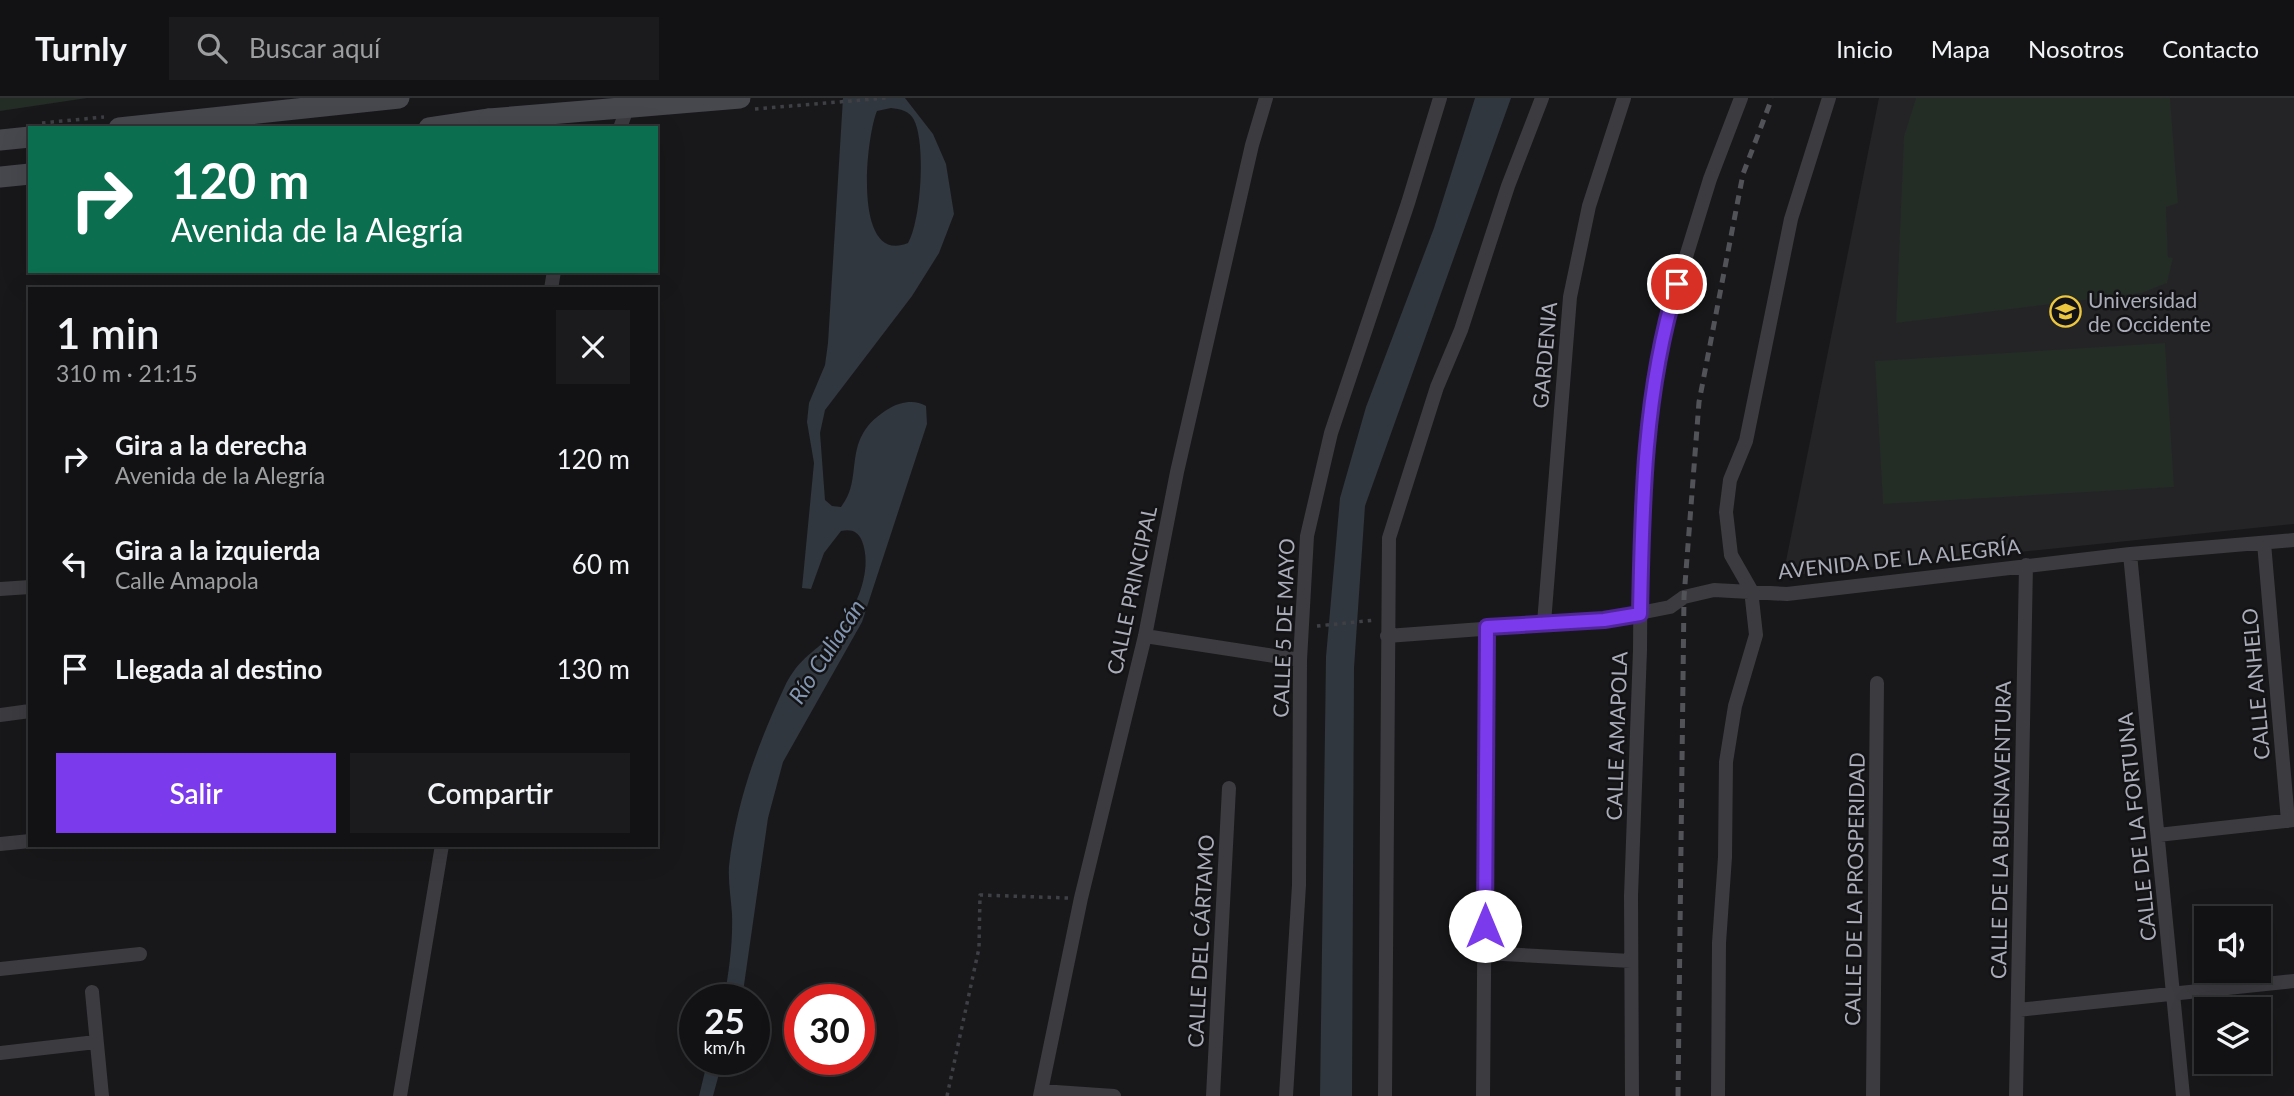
<!DOCTYPE html>
<html lang="es">
<head>
<meta charset="utf-8">
<style>
	:root { --surface:#121214; --page:#1b1b1d; --text:#f1f3f6; --muted:#9c9ea0; --line:#313234; --accent:#7c3aed }
	body { margin:0; font-family:Lato,sans-serif; background:var(--page); color:var(--text); height:100vh; display:flex; flex-direction:column; font-size:26px; white-space:nowrap }
	* { box-sizing:border-box; margin:0 }
	p { font-size:23px; color:var(--muted) }
	.icon { flex:none; width:38px; height:38px; fill:none; stroke:currentColor; stroke-width:2; stroke-linecap:round; stroke-linejoin:round }
	.map { position:relative; flex:1; overflow:hidden }
	.panel { position:absolute; left:28px; top:189px; width:630px; height:560px; display:flex; flex-direction:column; background:var(--surface); border-radius:0px; box-shadow:0 7px 28px #0002,0 0 0 2px var(--line) }
	.panel>* { flex:none }
	.top-card { position:absolute; left:28px; top:28px; width:630px; height:147px; border-radius:0px; box-shadow:0 7px 28px #0002,0 0 0 2px var(--line); background:#0b6e4f; color:#fff; overflow:hidden }
	.buttons { position:absolute; left:2194px; top:808px; display:grid; gap:14px }
	.buttons a { display:grid; place-items:center; width:77px; height:77px; border-radius:0px; background:var(--surface); box-shadow:0 7px 28px #0002,0 0 0 2px var(--line); font-size:35px }
	.speed { position:absolute; left:679px; top:886px; display:flex; gap:14px; font-size:35px; font-weight:700; text-align:center }
	.speed>* { display:grid; place-content:center; width:91px; height:91px; border-radius:50%; background:var(--surface); box-shadow:0 7px 28px #0002,0 0 0 2px var(--line); line-height:1 }
	.speed small { font-size:18px; font-weight:400 }
	.speed .limit { border:10px solid #d22; background:#fff; color:#111 }
	.pin { position:absolute; display:grid; place-items:center; width:60px; height:60px; color:#fff; margin:-30px; border:4px solid #fff; border-radius:50%; box-shadow:0 2px 7px #0007 }
	.me { position:absolute; width:77px; margin:-38px; rotate:0deg; stroke-linejoin:round; filter:drop-shadow(0 0 5px #0008) }
	.turn { display:flex; align-items:center; gap:24px; height:147px; padding:0 28px; font-size:32px }
	.turn .icon { width:91px; height:91px; stroke-width:2.5 }
	.turn b { display:block; font-size:49px; line-height:60px }
	.round { display:grid; place-items:center; flex:none; width:74px; height:74px; border-radius:0px; background:var(--page) }
	.head { display:flex; align-items:center; justify-content:space-between; height:119px; padding:0 28px }
	h1 { font-size:42px; font-weight:600; line-height:52px }
	.button { display:flex; gap:14px; margin-top:auto; padding:14px 28px }
	.button a { flex:1; height:80px; border-radius:0px; background:var(--accent); color:#fff; font-size:28px; font-weight:600; line-height:80px; text-align:center }
	.button a+a { background:var(--page); color:var(--text) }
	ul { padding:0; list-style:none }
	li { display:flex; align-items:center; gap:21px; height:105px; padding:0 28px }
	li div { flex:1 }
	li b { display:block; font-size:26px }
	li em { font-style:normal }
	header { display:flex; align-items:center; gap:42px; box-sizing:border-box; height:98px; padding:0 35px; background:var(--surface); border-bottom:2px solid var(--line) }
	header strong { font-size:33px }
	nav { display:flex; gap:38px; margin-inline-start:auto; font-size:24px }
	.search { width:490px; height:63px; background:var(--page); display:flex; align-items:center; gap:18px; box-sizing:border-box; padding:0 24px; border-radius:0px; color:var(--muted); font-size:26px }
	.map>svg:first-child { display:block }
</style>
</head>
<body>
<header>
<strong>Turnly</strong>
<div class="search"><svg class="icon" aria-label="search" viewBox="0 0 24 24"><circle cx="10" cy="10" r="6"/><path d="M15 15l6 6"/></svg>Buscar aquí</div>
<nav><a>Inicio</a><a>Mapa</a><a>Nosotros</a><a>Contacto</a></nav>
</header>
<div class="map">
<svg width="2294" height="998" viewBox="0 0 2294 998">
	<rect width="100%" height="100%" fill="#18181a"/>
	<path fill="#242427" d="M1879 0H2294V426L1783 478Z"/>
	<path fill="#242c26" d="M0 0H87L0 13Z
		M1916 0H2170L2178 105 2166 109 2168 159 2173 160 2167 185 2142 195 1896 225 1904 38Z
		M2165 245 2174 389 1883 406 1875 263Z"/>
	<path fill="#30373f" fill-rule="evenodd" d="M843 0H905L933 36 946 66 954 116 939 155 912 198 825 312 820 335 825 402 832 408 841 409C866 378 838 340 890 310 900 304 915 301 926 308L927 326 862 524 783 664 768 720 742 901H724C729 873 733 845 732 816 731 800 728 784 729 768 736 705 757 648 784 590 799 558 816 554 837 532 857 511 873 471 862 443 858 433 851 431 841 433L824 455 811 491 802 490 814 365 807 324 809 305 825 267 828 245ZM891 10C900 11 910 13 914 22 926 45 921 123 908 145 852 168 866 39 877 13Z
		M1475 0H1511L1365 408 1354 570 1352 998H1320L1326 559 1340 400 1366 309 1434 130Z
		M708 961H723L713 998H699Z"/>
	<g fill="none" stroke-linecap="round" stroke-linejoin="round">
		<path stroke="#3f4045" stroke-width="3.5" stroke-dasharray="3.5 5" stroke-linecap="butt" d="M755 11 886 0
			M42 25 104 19
			M1317 528 1375 522
			M947 998 979 850 980 797 1068 800"/>
		<path stroke="#3b3b40" stroke-width="14" d="M620 30 629 5
			M551 191 554 173
			M2264 445 2288 723
			M2130 456 2183 998
			M0 491 30 489
			M1544 525 1570 199 1589 108 1624 0
			M1145 538 1300 562
			M1387 538 1604 522 1670 509 1684 499 1714 492 1787 496 2130 456 2294 442
			M0 617 30 613
			M2158 737 2294 722
			M0 746 30 743
			M1485 855 1631 863
			M0 871 140 856
			M92 894 102 998
			M2018 912 2294 883
			M0 955 96 944
			M1041 993 1114 998
			M400 998 442 747
			M1040 998 1081 800 1145 538 1177 374 1252 47 1266 0
			M1213 998 1229 690
			M1286 998 1299 787 1300 562 1307 438 1331 335 1408 105 1440 0
			M1385 998 1389 440 1437 289 1461 232 1508 88 1542 0
			M1483 998 1487 529
			M1632 998 1631 798 1640 552 1641 415 1651 299 1673 201 1710 81 1741 0
			M1718 998 1719 845 1725 759 1726 664 1735 608 1756 537 1751 492 1731 457 1726 414 1730 382 1746 343 1791 121 1829 0
			M1873 998 1877 585
			M2016 998 2026 467"/>
		<path stroke="#47484e" stroke-width="21" d="M119 30 399 0
			M429 30 489 21
			M0 42 30 39
			M0 79 30 76"/>
		<path stroke="#525359" stroke-width="5" stroke-dasharray="9 7" stroke-linecap="butt" d="M1678 998 1684 499 1699 304 1743 76 1772 0"/>
		<path stroke="#47484e" stroke-width="21" d="M489 21 740 0"/>
	</g>
	<g fill="none" stroke-linecap="round" stroke-linejoin="round">
		<defs>
			<path id="route" d="M1485 828 1487 529 1604 522 1640 516C1642 405 1644 293 1677 186"/>
		</defs>
		<use href="#route" stroke="#51269a" stroke-width="18"/>
		<use href="#route" stroke="#7c3aed" stroke-width="12"/>
	</g>
	<defs>
		<symbol id="university-ring" viewBox="-11 -11 22 22"><circle r="9.5" fill="#131315" stroke="#ebc63e" stroke-width="1.5"/><path d="M0-5L7-2L0 1L-7-2ZM-4 1L0 2.5L4 1V4Q0 6-4 4Z" fill="#ebc63e"/></symbol>
	</defs>
	<g fill-rule="evenodd">
		<use href="#university-ring" x="2048" y="196" width="35" height="35"/>
	</g>
	<g text-anchor="middle" dominant-baseline="central" stroke-width="5" stroke-linejoin="round" paint-order="stroke">
		<g font-size="21" fill="#aaadb9" stroke="#131315" text-anchor="start">
			<text x="2088" y="201">Universidad<tspan x="2088" dy="24">de Occidente</tspan></text>
		</g>
		<g font-size="21" fill="#aaadb9" stroke="#131315">
			<text transform="translate(1544 257) rotate(-85)">GARDENIA</text>
			<text transform="translate(1899 460) rotate(-6)">AVENIDA DE LA ALEGRÍA</text>
			<text transform="translate(1131 492) rotate(-78)">CALLE PRINCIPAL</text>
			<text transform="translate(1283 530) rotate(-88)">CALLE 5 DE MAYO</text>
			<text transform="translate(2255 586) rotate(-95)">CALLE ANHELO</text>
			<text transform="translate(1616 638) rotate(-88)">CALLE AMAPOLA</text>
			<text transform="translate(2136 729) rotate(-96)">CALLE DE LA FORTUNA</text>
			<text transform="translate(2000 732) rotate(-89)">CALLE DE LA BUENAVENTURA</text>
			<text transform="translate(1854 791) rotate(-89)">CALLE DE LA PROSPERIDAD</text>
			<text transform="translate(1200 843) rotate(-87)">CALLE DEL CÁRTAMO</text>
		</g>
		<g font-size="23" font-style="italic" fill="#8396b2" stroke="#131315">
			<text transform="translate(826 553) rotate(-57)">Río Culiacán</text>
		</g>
	</g>
</svg>
<div class="buttons">
<a><svg class="icon" aria-label="sound" viewBox="0 0 24 24"><path d="M4 9h4l5-4v14l-5-4H4zM17 9q2 3 0 6"/></svg></a>
<a><svg class="icon" aria-label="layers" viewBox="0 0 24 24"><path d="M12 4l9 5-9 5-9-5zM3 14l9 5 9-5"/></svg></a>
</div>
<div class="speed"><div>25<small>km/h</small></div><div class="limit">30</div></div>
<div class="pin" style="left:1677px;top:186px;background:#d93025"><svg class="icon" aria-label="arrive" viewBox="0 0 24 24"><path d="M6 21V4h12l-3 4 3 4H6"/></svg></div>
<svg class="me" style="left:1485px;top:828px" viewBox="-20 -20 40 40"><circle r="19" fill="#fff"/><path d="M0-13L10 11 0 6-10 11z" fill="#7c3aed"/></svg>
<div class="top-card">
<div class="turn"><svg class="icon" aria-label="right" viewBox="0 0 24 24"><path d="M7 20v-9h11M14 6l5 5-5 5"/></svg><div><b>120 m</b>Avenida de la Alegría</div></div>
</div>
<section class="panel">
<div class="head"><div><h1>1 min</h1><p>310 m · 21:15</p></div><a class="round"><svg class="icon" aria-label="close" viewBox="0 0 24 24"><path d="M6 6l12 12M18 6L6 18"/></svg></a></div>
<ul>
<li><svg class="icon" aria-label="right" viewBox="0 0 24 24"><path d="M7 20v-9h11M14 6l5 5-5 5"/></svg><div><b>Gira a la derecha</b><p>Avenida de la Alegría</p></div><em>120 m</em></li>
<li><svg class="icon" aria-label="left" viewBox="0 0 24 24"><path d="M17 20v-9H6M10 6l-5 5 5 5"/></svg><div><b>Gira a la izquierda</b><p>Calle Amapola</p></div><em>60 m</em></li>
<li><svg class="icon" aria-label="arrive" viewBox="0 0 24 24"><path d="M6 21V4h12l-3 4 3 4H6"/></svg><div><b>Llegada al destino</b></div><em>130 m</em></li>
</ul>
<div class="button"><a>Salir</a><a>Compartir</a></div>
</section>
</div>
</body>
</html>
